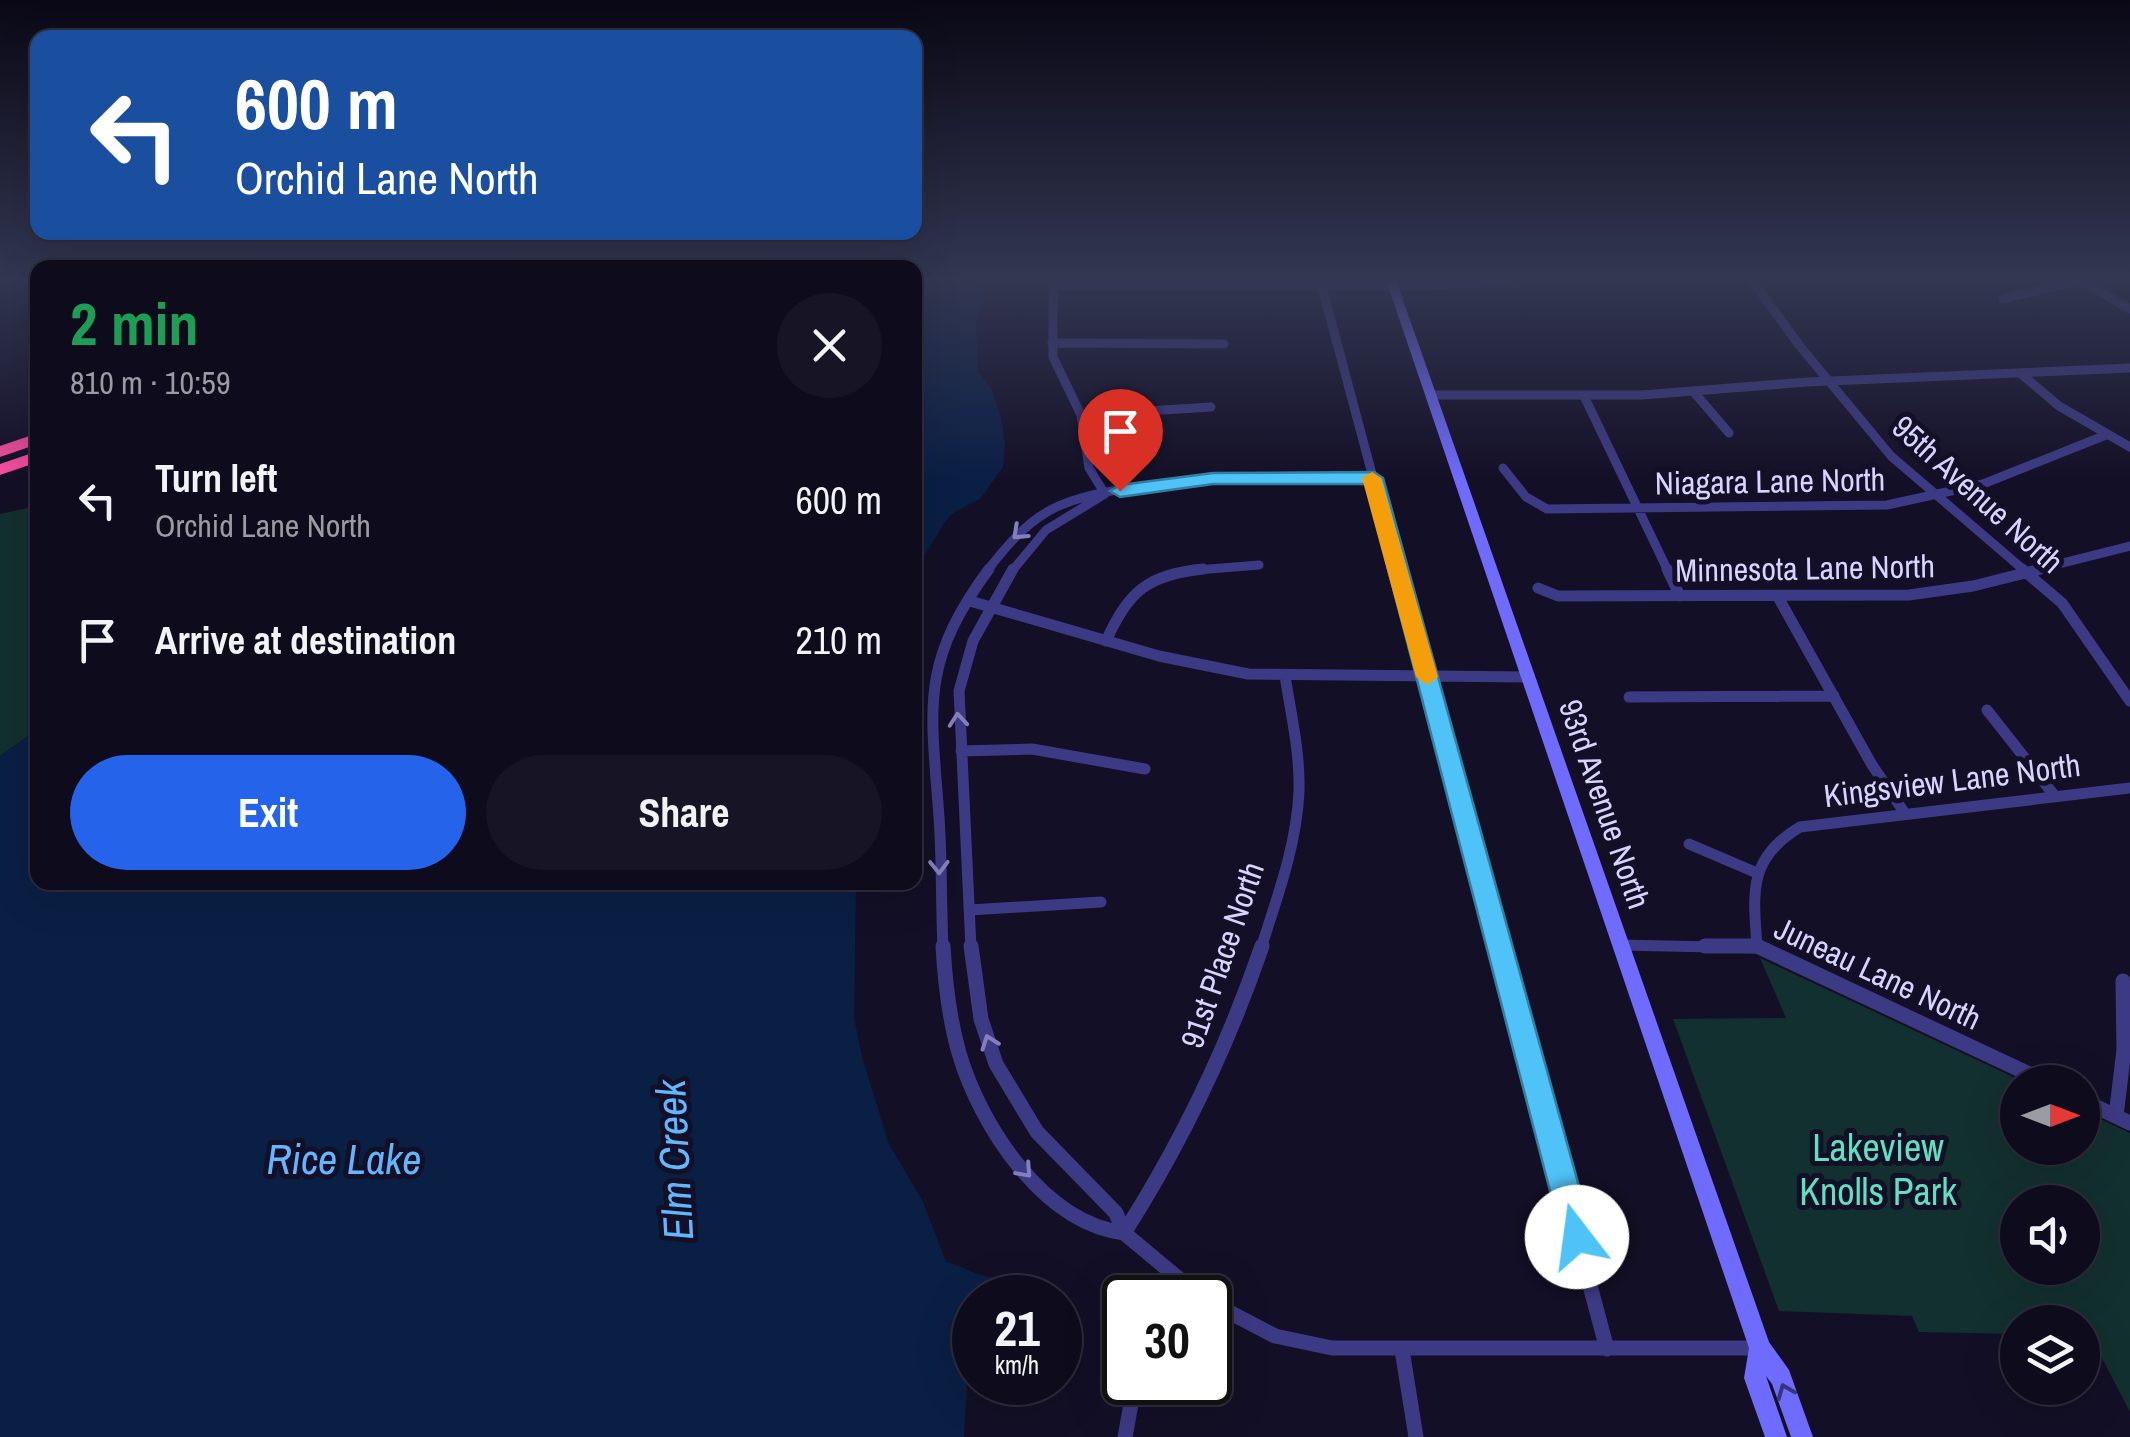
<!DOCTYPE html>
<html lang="en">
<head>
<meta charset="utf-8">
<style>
	:root { --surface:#0e0b1c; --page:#171425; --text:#f1f3f6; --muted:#9b9ba3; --line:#2e2b3b; --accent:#2563eb }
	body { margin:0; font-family:"Archivo Narrow",sans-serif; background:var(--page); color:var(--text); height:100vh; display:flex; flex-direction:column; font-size:38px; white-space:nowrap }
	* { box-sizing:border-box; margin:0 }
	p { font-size:32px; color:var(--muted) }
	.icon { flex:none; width:55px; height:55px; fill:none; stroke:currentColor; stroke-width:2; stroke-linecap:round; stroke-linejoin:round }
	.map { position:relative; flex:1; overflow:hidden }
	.sheet { position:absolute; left:30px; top:260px; width:892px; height:630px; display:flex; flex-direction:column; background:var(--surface); border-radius:20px; box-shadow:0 10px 40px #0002,0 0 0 2px var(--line) }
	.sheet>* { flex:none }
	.guide { position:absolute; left:30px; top:30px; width:892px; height:210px; border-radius:20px; box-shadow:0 10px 40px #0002,0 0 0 2px var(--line); background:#1a4fa0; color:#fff; overflow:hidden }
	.needle { width:65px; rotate:90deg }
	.fabs { position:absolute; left:2000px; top:1065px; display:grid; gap:20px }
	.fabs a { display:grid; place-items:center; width:100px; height:100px; border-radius:50%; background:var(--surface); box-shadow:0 10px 40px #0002,0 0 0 2px var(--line); font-size:50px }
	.speed { position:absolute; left:952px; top:1275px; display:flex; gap:20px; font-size:50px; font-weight:700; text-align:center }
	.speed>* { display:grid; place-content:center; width:130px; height:130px; border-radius:50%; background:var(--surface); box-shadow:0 10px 40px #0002,0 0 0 2px var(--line); line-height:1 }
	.speed small { font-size:25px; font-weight:400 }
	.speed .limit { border:5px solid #111; border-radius:15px; background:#fff; color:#111 }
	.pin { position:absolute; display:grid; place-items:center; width:85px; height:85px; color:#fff; margin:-102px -42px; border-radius:50% 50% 50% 0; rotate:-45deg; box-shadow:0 0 10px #0007 }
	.pin .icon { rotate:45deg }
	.me { position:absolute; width:110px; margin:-55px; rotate:345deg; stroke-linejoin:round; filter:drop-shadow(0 0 8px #0008) }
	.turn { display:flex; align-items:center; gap:35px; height:210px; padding:0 40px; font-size:45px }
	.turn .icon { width:130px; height:130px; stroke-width:2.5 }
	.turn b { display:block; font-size:70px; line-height:85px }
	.round { display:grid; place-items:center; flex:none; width:105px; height:105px; border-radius:52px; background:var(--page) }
	.overview { display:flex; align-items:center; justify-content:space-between; height:170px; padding:0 40px }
	h1 { font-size:60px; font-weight:700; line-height:75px; color:#1e9e55 }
	.primary-button { display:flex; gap:20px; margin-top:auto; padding:20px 40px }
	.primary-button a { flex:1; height:115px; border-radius:60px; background:var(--accent); color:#fff; font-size:40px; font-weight:700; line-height:115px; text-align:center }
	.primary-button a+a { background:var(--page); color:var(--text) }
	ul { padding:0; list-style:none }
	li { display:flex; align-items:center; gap:30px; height:140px; padding:0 40px }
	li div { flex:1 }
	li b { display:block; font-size:38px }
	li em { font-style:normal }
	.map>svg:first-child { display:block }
</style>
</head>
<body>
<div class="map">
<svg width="2130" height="1437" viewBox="0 0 2130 1437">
	<rect width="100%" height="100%" fill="#130f26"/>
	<path fill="#12302f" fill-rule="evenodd" d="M37 506V730L0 756V514Z
		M1760 958 2024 1082H2018V1148H2082L2083 1111 2130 1133V1412L2091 1337 2083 1336 2082 1322H2018L2017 1334 1919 1332 1912 1316 1779 1311 1673 1019 1786 1018ZM2018 1202H2082V1268H2018Z"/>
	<path fill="#0a1f44" d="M915 280H981L984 302 976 321 978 372 991 388 1001 417 1005 443 1003 467 980 499 953 513 945 522 915 571Z
		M37 730 38 882 856 883 854 1018 862 1057 889 1144 923 1202 946 1262C960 1265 972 1273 985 1276 1031 1287 1035 1266 1073 1309L1068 1351 1060 1367V1298L977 1294 963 1312 968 1367 964 1437H0V756Z"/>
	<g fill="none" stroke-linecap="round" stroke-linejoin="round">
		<path stroke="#3d3a85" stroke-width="9" d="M1752 280 1799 345 1891 456 2025 571
			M1053 281V357L1081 415 1089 468 1105 494
			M1053 286H1424L1518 280
			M1322 287 1398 571
			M2003 299 2080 280 2130 309
			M1052 343 1224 344
			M2020 373 2059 406 2130 447
			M1693 391 1729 433
			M1431 395H1642L1807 382 2130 368
			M1584 396 1668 571
			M1081 415 1211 407
			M1503 468 1526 497 1547 509 1887 505 1983 484 2106 435
			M987 571C1004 549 1023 526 1047 512 1110 474 1297 477 1374 478
			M1012 571 1046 530 1105 494
			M1185 571 1259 565
			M2031 571 2130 546"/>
		<path stroke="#3d3a85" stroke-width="11" d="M1398 569 1499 948
			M1667 569 1680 596
			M2022 569 2062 603 2130 701
			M1538 588 1558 596 1909 595 1973 586 2041 569
			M1778 597 1872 765 1904 812
			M970 601 1159 656 1248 674 1528 677
			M1106 641C1129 591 1147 575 1203 569
			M1629 697 1834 696
			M1987 710 2054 795
			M961 751 1032 749 1145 769
			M1689 844 1757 873
			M970 910 1101 902
			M1620 945 1761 948
			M1757 946C1753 892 1748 858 1800 827L2130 788
			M943 948C941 904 942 860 939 817 931 707 919 664 989 569
			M971 948 959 691 973 641 1013 569
			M1261 948C1277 898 1297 844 1299 791 1300 752 1291 714 1285 676"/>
		<path stroke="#3d3a85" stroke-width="15" d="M943 946C945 982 949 1018 959 1053 980 1125 1043 1223 1124 1233
			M971 946 981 1019 996 1064 1037 1132 1116 1213 1124 1233 1202 1298
			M1499 946 1607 1349
			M1705 946H1757L2046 1082
			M2082 1100 2130 1123
			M2116 1116 2124 1050 2123 981
			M1124 1233C1182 1142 1227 1048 1262 946
			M1172 1298 1182 1283
			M1210 1302 1275 1336 1332 1348H1760
			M1402 1350 1416 1437
			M1125 1437 1135 1382"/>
		<path fill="#6f6bff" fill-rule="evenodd" d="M1386 280H1396L1769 1342 1789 1370 1813 1437H1791L1772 1384 1766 1376 1787 1437H1765L1744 1378 1749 1348Z"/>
		<path fill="#ff4fa3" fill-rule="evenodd" d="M38 433V444L0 457V446Z
			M38 451V462L0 475V464Z"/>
	</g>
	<defs><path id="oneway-chevron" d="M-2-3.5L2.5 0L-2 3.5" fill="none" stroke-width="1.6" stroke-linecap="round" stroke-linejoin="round" transform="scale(2.5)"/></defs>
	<g stroke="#837fbc">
		<use href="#oneway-chevron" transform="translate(1019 533) rotate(137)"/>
		<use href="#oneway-chevron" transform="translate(958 720) rotate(-95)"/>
		<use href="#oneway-chevron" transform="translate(939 867) rotate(89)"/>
		<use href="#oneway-chevron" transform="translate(989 1042) rotate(-110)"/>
		<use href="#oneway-chevron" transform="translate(1025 1171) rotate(48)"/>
	</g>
	<use stroke="#38347d" href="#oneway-chevron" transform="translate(1785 1391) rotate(-112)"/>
	<linearGradient id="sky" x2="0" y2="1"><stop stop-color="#0a0815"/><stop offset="0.58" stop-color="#333752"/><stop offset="1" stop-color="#333752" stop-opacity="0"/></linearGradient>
	<rect width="2130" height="481" fill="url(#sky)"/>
	<path fill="#4fc3f7" stroke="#337fa1" stroke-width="2.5" d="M1374 472 1383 478 1593 1237 1588 1248 1577 1252 1566 1248 1562 1237 1366 484H1213L1120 497 1110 491 1120 485 1213 473Z"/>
	<path fill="#f59e0b" d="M1372 472 1381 478 1438 677 1427 685 1416 677 1362 478Z"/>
	<g text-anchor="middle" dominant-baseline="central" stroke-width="10" stroke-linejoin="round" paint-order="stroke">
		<g font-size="32" fill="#d9d4ff" stroke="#130f26">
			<text transform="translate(1770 481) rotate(-1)">Niagara Lane North</text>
			<text transform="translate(1978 494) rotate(42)">95th Avenue North</text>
			<text transform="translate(1805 568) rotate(-1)">Minnesota Lane North</text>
			<text transform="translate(1952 780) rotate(-7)">Kingsview Lane North</text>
			<text transform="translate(1605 804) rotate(71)">93rd Avenue North</text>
			<text transform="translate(1222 955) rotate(-71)">91st Place North</text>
			<text transform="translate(1878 973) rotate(25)">Juneau Lane North</text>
		</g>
		<g font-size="38" fill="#5fe0c0" stroke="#130f26">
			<text x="1878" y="1147">Lakeview<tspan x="1878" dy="44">Knolls Park</tspan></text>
		</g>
		<g font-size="42" font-style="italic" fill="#62b6ff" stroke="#130f26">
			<text x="344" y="1159">Rice Lake</text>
			<text transform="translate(674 1160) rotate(-93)">Elm Creek</text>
		</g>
	</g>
</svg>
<div class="fabs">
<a><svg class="needle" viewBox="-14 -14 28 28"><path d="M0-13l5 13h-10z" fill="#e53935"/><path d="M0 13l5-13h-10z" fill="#9b9ba3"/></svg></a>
<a><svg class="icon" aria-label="sound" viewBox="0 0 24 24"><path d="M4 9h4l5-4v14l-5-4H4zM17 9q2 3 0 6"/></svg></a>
<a><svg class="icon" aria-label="layers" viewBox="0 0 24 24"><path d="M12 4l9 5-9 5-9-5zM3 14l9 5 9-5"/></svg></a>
</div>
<div class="speed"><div>21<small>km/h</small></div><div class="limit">30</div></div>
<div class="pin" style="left:1120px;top:491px;background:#d93025"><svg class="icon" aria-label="arrive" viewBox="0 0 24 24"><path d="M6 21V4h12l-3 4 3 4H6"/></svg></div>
<svg class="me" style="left:1577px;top:1237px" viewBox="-20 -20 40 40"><circle r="19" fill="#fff"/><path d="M0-13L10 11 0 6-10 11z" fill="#4fc3f7"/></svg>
<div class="guide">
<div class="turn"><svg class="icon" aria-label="left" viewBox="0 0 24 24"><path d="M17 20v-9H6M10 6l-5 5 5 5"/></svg><div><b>600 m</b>Orchid Lane North</div></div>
</div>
<section class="sheet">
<div class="overview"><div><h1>2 min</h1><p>810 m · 10:59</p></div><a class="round"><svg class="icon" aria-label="close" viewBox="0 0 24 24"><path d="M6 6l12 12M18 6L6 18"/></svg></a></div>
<ul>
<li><svg class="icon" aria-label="left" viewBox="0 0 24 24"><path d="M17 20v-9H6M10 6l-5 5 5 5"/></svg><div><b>Turn left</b><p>Orchid Lane North</p></div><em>600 m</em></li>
<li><svg class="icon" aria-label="arrive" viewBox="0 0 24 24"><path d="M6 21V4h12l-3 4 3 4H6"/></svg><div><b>Arrive at destination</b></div><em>210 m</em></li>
</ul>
<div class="primary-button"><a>Exit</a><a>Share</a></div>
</section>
</div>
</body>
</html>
